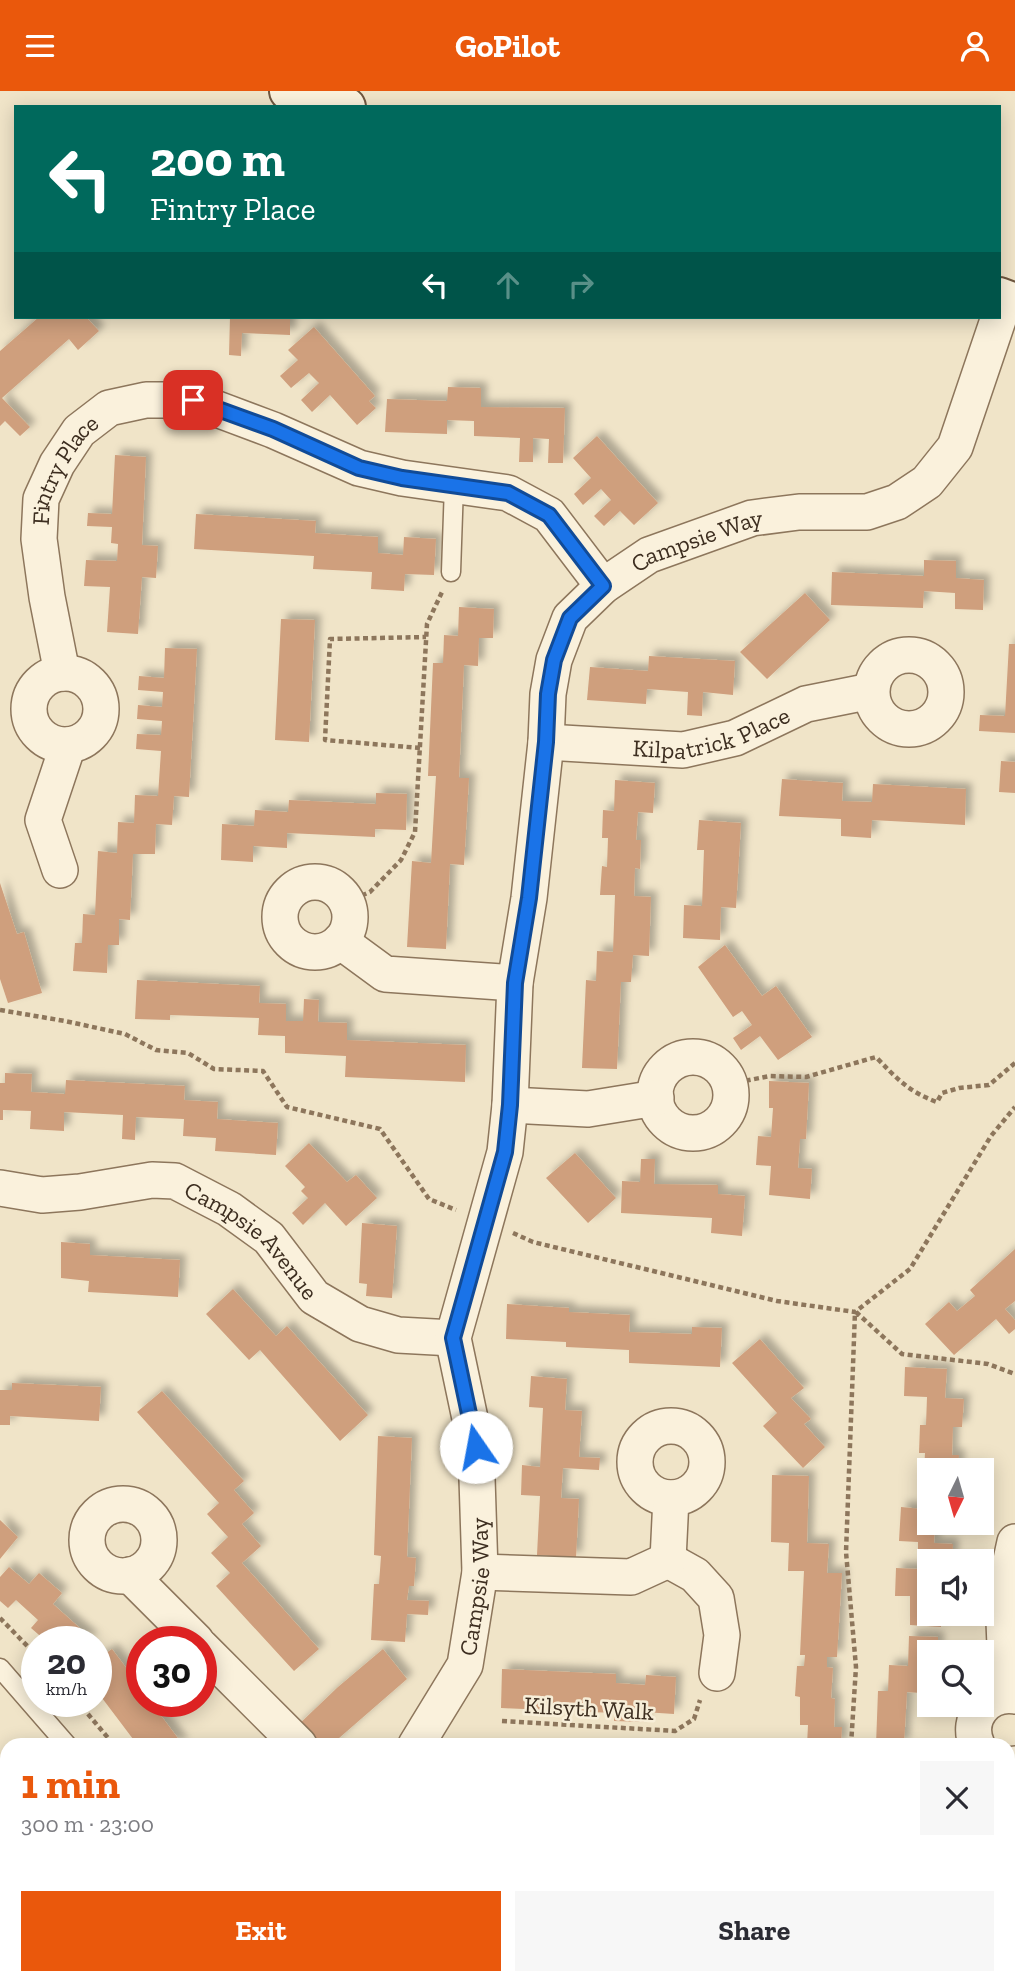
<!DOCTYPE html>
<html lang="en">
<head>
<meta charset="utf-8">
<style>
	:root { --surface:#fff; --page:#f7f7f7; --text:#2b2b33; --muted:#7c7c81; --accent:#ea580c }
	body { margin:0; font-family:"Zilla Slab",serif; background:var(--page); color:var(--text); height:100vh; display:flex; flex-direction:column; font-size:26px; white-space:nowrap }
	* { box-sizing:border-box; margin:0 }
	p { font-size:23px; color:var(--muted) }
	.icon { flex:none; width:38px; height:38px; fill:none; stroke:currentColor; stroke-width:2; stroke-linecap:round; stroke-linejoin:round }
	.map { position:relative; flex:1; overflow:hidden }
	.side { position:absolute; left:0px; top:1647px; width:1015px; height:247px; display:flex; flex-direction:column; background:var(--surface); border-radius:21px 21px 0 0; box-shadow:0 4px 18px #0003 }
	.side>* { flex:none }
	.banner { position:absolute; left:14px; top:14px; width:987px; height:214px; border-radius:0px; box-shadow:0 4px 18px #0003; background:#00695c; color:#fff; overflow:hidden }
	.needle { width:46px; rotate:185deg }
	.fabs { position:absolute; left:917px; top:1367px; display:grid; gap:14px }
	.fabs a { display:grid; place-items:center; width:77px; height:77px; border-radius:0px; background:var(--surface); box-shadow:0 4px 18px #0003; font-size:35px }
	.speed { position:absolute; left:21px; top:1535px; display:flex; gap:14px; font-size:35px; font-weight:700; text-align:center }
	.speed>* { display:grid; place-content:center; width:91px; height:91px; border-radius:50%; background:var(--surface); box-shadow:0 4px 18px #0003; line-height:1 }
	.speed small { font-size:18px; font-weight:400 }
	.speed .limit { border:10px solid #d22; background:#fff; color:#111 }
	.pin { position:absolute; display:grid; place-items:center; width:60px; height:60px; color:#fff; margin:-30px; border-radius:14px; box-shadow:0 4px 10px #0006 }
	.me { position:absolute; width:77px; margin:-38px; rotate:348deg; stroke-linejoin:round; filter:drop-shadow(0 0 5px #0008) }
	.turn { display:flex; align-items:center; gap:24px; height:147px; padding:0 21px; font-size:32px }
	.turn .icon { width:91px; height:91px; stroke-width:2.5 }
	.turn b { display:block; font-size:49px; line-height:60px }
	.lanes { display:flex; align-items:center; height:66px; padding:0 21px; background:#0003; justify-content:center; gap:35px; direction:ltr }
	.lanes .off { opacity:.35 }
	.round { display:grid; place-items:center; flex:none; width:74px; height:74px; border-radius:0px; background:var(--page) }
	.headline { display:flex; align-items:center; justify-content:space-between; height:119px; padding:0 21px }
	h1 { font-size:42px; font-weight:700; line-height:52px; color:var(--accent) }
	.primary-button { display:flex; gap:14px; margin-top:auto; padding:14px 21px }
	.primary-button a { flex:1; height:80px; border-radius:0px; background:var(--accent); color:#fff; font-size:28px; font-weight:700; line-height:80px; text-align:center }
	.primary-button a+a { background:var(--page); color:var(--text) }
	header { display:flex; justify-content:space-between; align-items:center; height:91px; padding:0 21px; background:var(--accent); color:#fff; font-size:32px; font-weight:700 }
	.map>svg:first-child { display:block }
</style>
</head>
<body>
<header><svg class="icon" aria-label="menu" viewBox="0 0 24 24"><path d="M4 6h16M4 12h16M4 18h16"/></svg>GoPilot<svg class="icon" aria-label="person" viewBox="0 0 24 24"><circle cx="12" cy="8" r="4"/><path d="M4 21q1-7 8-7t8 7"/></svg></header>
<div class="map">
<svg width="1015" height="1892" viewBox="0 0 1015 1892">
	<defs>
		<filter id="shadow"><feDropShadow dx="6" dy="-6" stdDeviation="3.5" flood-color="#0004"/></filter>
	</defs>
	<rect width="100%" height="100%" fill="#f0e4c8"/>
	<path fill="#cf9f7d" filter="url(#shadow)" d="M39 226H48L51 228 54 226H86L99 240 78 259 69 248 2 307 30 336 20 345 5 330 0 335V260Z
		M230 226H290V244L242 242 241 265 229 264Z
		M314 236 375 305 369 310 376 317 357 334 330 304 312 321 301 309 319 292 309 282 291 297 280 285 298 269 288 259Z
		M448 296 481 297V316L565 317 563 372H548L549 348 533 347V371H519L520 347 474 345V330L447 329V343L385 341 387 308 447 310Z
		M597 345 658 412 634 434 620 420 604 435 594 425 611 409 601 398 583 414 574 403 591 387 573 367Z
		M115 364 146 366 142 454 158 455 156 487 142 486 138 543 107 541 110 496 84 495 86 469 117 470 118 453 111 452 112 436 87 435 88 422 112 423Z
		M196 423 316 430 315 442 378 446V462L403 464 404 446 436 448 434 484 405 483 404 500 371 498 372 481 313 478 314 465 194 458Z
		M924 469 956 470V487L984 489 983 519 955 518V502L924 500 923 517 831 514 832 481 924 485Z
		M805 502 830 529 767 588 740 561Z
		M459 516 494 518 493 547H479L478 575 464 574 459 687H469L464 774 450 773 446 858 407 856 412 770 431 772 436 685H428L433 572H443L444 544 458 545Z
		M281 528 315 529 309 651 275 649Z
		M1009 553H1015V642L979 640 980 624 1005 625Z
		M165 557 197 558 189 706 174 705 172 734 156 733 155 763H133L130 829 119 828V854H108L107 882 73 880 75 852H82L83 823 95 824 98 760 117 762 118 731 134 732 135 704 158 705 161 660 136 658 137 643 161 644 162 630 137 628 138 614 162 616 163 601 138 599 139 585 164 587Z
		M649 565 735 570 733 604 703 601 702 625 687 624 688 601 647 598 646 613 587 609 590 576 648 580Z
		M1001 670 1015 671V702L999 701Z
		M782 688 843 692 842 710 872 711 873 693 966 698 965 734 872 729 871 747 841 745V728L779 725Z
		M615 689 655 692 653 722 638 721 636 749H641L640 778 635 777 634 805 651 806 649 865 633 864 631 891H621L617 978 582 977 586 889 596 890 597 860 613 861 615 804H600L602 775 607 776 608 747H602L603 719 614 720Z
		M376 702 407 703 406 739 375 738V746L287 742V757L253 755V771L221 769 222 733 254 735 255 719 288 721 289 709 376 713Z
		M699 729 741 732 736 817 721 816 720 849 683 847 684 814 702 815 704 759H697Z
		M0 792 17 843 24 841 42 902 8 912 0 888Z
		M725 854 762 905 776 895 812 946 778 969 760 945 741 959 733 947 752 934 742 920 733 926 698 876Z
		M137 889 260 895 259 912 286 913V930H303L304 908 319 909 318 931 347 932V949L466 954 465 991 345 986 346 965 285 962V945L258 944 259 927 170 924V929L135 928Z
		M5 982 32 983 31 1001 65 1003 66 989 185 995 184 1009 218 1011 217 1028 278 1032 276 1064 215 1060 216 1047 183 1045 184 1028 136 1026 135 1049 122 1048 123 1024 64 1021V1040L30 1038 31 1020 3 1019V1029H0V992H5Z
		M769 990 809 992 806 1048H800L798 1077 812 1078 810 1108 769 1104 771 1075 756 1074 758 1045 771 1046 773 1017H769Z
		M309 1052 347 1091 356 1084 377 1107 346 1135 325 1112 303 1134 292 1122 308 1107 301 1100 305 1096 285 1075Z
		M575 1062 616 1107 588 1132 546 1087Z
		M641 1068H655L654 1093 718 1094V1103L745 1105 742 1145 711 1142 712 1127 621 1122 622 1090 640 1091Z
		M362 1132 397 1135 392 1207 366 1205 367 1193 359 1192Z
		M61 1151 90 1153V1164L180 1169 178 1206 88 1201 89 1190 61 1187Z
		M1015 1158V1210L1005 1218 1015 1229V1238L1009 1243 996 1228 954 1264 925 1233 949 1211 957 1220 975 1205 970 1199Z
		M233 1198 276 1245 287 1235 368 1324 340 1350 260 1259 249 1269 206 1223Z
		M507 1213 569 1217V1221L630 1224 629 1241 692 1243V1236L722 1237 720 1276 629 1272V1259L566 1256V1251L506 1248Z
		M760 1248 804 1297 791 1307 811 1328 804 1333 825 1356 803 1377 763 1335 777 1322 732 1272Z
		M905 1276 947 1278 945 1307 964 1308 962 1336H953L952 1364H959L958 1379H929V1432H935L934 1452 953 1453 952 1470H929V1522H941V1536L910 1534V1505H895L896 1477 918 1478V1451L899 1450 901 1416 922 1418 925 1362H919L920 1334H926L927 1306 904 1305Z
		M531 1285 567 1288 565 1319 582 1320 579 1366 600 1367 599 1379 563 1377 561 1407 579 1408 576 1467 537 1464 540 1405 521 1404 522 1374 540 1376 543 1317 529 1316Z
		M12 1292 101 1296 99 1330 10 1325V1334H0V1299H12Z
		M162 1300 244 1390 234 1399 254 1422 242 1433 261 1455 242 1472 319 1558 294 1580 216 1495 230 1482 211 1462 228 1446 207 1423 219 1412 137 1321Z
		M378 1345 412 1347 407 1466 416 1467 414 1495H409L407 1509 429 1510 428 1524 407 1523 405 1551 371 1549 374 1493H379L381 1465 374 1464Z
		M772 1384 809 1385 807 1452 829 1453 827 1482H842L837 1566H827V1576L833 1577 831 1607 835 1608 834 1636H842L841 1654H807L808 1634H800V1606L795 1605 797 1575H804L805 1564H800L804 1480H788L789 1452 771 1451Z
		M0 1429 18 1446 0 1468Z
		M9 1476 29 1493 39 1482 62 1502 53 1513 92 1548 90 1550H46L31 1537 38 1529 16 1509 8 1517 0 1510V1486Z
		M909 1545 938 1546V1561H929V1576H922L921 1602 907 1601 904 1654H876L878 1600H888L889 1574 908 1575Z
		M112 1558 142 1598V1610H150L183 1654H137L136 1652 96 1599V1569Z
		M383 1558 407 1588 331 1654H311L295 1637 338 1596Z
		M502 1578 616 1583V1592L645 1594 646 1584 676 1586 674 1623 644 1621V1631L614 1630V1622L501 1617Z
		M0 1748 7 1757V1886H116L119 1890 118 1892H0Z
		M535 1886H581L590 1892H531Z
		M690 1886H831L835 1892H692Z"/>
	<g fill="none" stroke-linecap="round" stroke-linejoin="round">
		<defs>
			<path id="lane" d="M451 481 454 394
				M0 1577 67 1654
				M270 1886 275 1892"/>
			<g id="street">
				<circle cx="909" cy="601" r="37"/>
				<path id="s1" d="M62 582 47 506 39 448 41 408 57 373 79 340 109 317 146 309H193L273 339 359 377 402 387 508 402 549 424 603 495"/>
				<circle cx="65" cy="618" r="36"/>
				<path id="s2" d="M546 651 683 659 735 647 806 613 871 600"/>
				<path d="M60 779 43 729 68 654"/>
				<circle cx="315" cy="826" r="35"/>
				<path d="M340 850 385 883 515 892"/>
				<circle cx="693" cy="1004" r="38"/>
				<path d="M510 1014 588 1018 656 1007"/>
				<path id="s3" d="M0 1097 42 1104 80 1101 152 1089 175 1090 229 1118 269 1147 314 1206 360 1233 398 1244 453 1247"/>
				<circle cx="671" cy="1371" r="36"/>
				<circle cx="123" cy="1449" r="36"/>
				<path d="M668 1469 695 1484 716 1507 722 1544 717 1582"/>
				<path d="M480 1481 631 1486 668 1469 671 1407"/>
				<path d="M130 1484 196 1550"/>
				<path d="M201 1556 299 1654"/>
				<path d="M1007 1604 1003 1506 1015 1451"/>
				<path id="s4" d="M416 1654 465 1574 480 1481 476 1356 453 1247 505 1061 510 1014 515 892 529 807 546 651 548 603 554 569 570 527 603 495 649 464 752 427 799 421H867L897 411 927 391 955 356 999 226"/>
				<path d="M977 1654C965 1627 987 1601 1015 1605"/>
				<path d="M1008 1674 1015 1673"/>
				<path d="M866 1886 869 1892"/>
			</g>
			<path id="secondary" d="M289 0 346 16
				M999 206 1015 212"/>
		</defs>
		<use href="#lane" stroke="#8d765c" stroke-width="21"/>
		<use href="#street" stroke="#8d765c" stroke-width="38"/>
		<use href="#secondary" stroke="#6f573f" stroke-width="42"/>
		<path stroke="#8d765c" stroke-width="4.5" stroke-dasharray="5 3.5" stroke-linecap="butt" d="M420 657 325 649 330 548 426 546
			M346 811 370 801 401 769 415 741 427 533 442 501
			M0 919 65 930 125 943 156 959 188 962 214 978 263 980 287 1016 380 1038 429 1108 456 1119
			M729 993 770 985 806 986 876 966C896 987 909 1001 937 1011L942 1002 959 997 989 994 1015 972
			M513 1142 533 1151 777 1210 855 1221 910 1178 991 1045 1015 1016
			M856 1221 902 1263 988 1273 1015 1283
			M0 1527 37 1565
			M77 1610 114 1654
			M502 1630 675 1640 694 1628 700 1609
			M851 1654 856 1576 846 1461 855 1221
			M668 1892 670 1886"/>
		<use href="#lane" stroke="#faf1dc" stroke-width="18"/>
		<use href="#street" stroke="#faf1dc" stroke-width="35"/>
		<use href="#secondary" stroke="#faf1dc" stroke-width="38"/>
	</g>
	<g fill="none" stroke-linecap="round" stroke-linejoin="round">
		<defs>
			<path id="route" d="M193 309 273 338 359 377 402 387 508 402 549 424 603 495 570 527 554 569 548 603 546 651 529 807 515 892 510 1014 505 1061 453 1247 476 1356"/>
		</defs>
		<use href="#route" stroke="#114b97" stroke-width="18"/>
		<use href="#route" stroke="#1a73e8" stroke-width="12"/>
	</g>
	<g text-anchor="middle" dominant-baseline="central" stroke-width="5" stroke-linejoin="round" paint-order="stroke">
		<g font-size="24" fill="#3d2e20" stroke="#f7eed8">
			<text stroke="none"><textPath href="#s1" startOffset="212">Fintry Place</textPath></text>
			<text stroke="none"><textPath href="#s4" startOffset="1309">Campsie Way</textPath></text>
			<text stroke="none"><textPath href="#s2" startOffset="168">Kilpatrick Place</textPath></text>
			<text stroke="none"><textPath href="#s3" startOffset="275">Campsie Avenue</textPath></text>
			<text stroke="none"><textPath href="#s4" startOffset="173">Campsie Way</textPath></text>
			<text transform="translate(589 1617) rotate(3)">Kilsyth Walk</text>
		</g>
	</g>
</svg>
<div class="fabs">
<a><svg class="needle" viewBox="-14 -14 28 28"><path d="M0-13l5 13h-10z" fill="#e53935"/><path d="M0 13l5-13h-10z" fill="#7c7c81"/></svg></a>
<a><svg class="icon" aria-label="sound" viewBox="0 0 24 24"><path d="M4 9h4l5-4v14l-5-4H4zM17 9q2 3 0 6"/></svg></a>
<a><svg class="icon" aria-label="search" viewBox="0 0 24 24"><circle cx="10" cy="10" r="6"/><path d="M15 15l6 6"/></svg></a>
</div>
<div class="speed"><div>20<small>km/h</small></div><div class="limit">30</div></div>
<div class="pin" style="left:193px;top:309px;background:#d93025"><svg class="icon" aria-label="arrive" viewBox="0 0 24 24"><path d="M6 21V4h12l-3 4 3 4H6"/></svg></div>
<svg class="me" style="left:476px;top:1356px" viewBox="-20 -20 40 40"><circle r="19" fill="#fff"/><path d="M0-13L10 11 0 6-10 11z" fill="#1a73e8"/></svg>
<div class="banner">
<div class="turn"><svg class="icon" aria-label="left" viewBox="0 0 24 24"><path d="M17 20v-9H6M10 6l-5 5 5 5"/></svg><div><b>200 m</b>Fintry Place</div></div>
<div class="lanes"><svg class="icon" aria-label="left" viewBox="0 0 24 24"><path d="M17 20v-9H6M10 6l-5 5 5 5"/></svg><svg class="icon off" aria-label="ahead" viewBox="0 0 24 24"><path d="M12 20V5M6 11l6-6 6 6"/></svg><svg class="icon off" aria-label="right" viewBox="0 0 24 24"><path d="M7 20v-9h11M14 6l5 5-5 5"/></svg></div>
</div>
<section class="side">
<div class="headline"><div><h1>1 min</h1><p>300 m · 23:00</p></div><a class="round"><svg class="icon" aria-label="close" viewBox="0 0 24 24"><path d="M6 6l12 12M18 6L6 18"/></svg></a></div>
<div class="primary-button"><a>Exit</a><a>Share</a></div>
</section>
</div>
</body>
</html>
